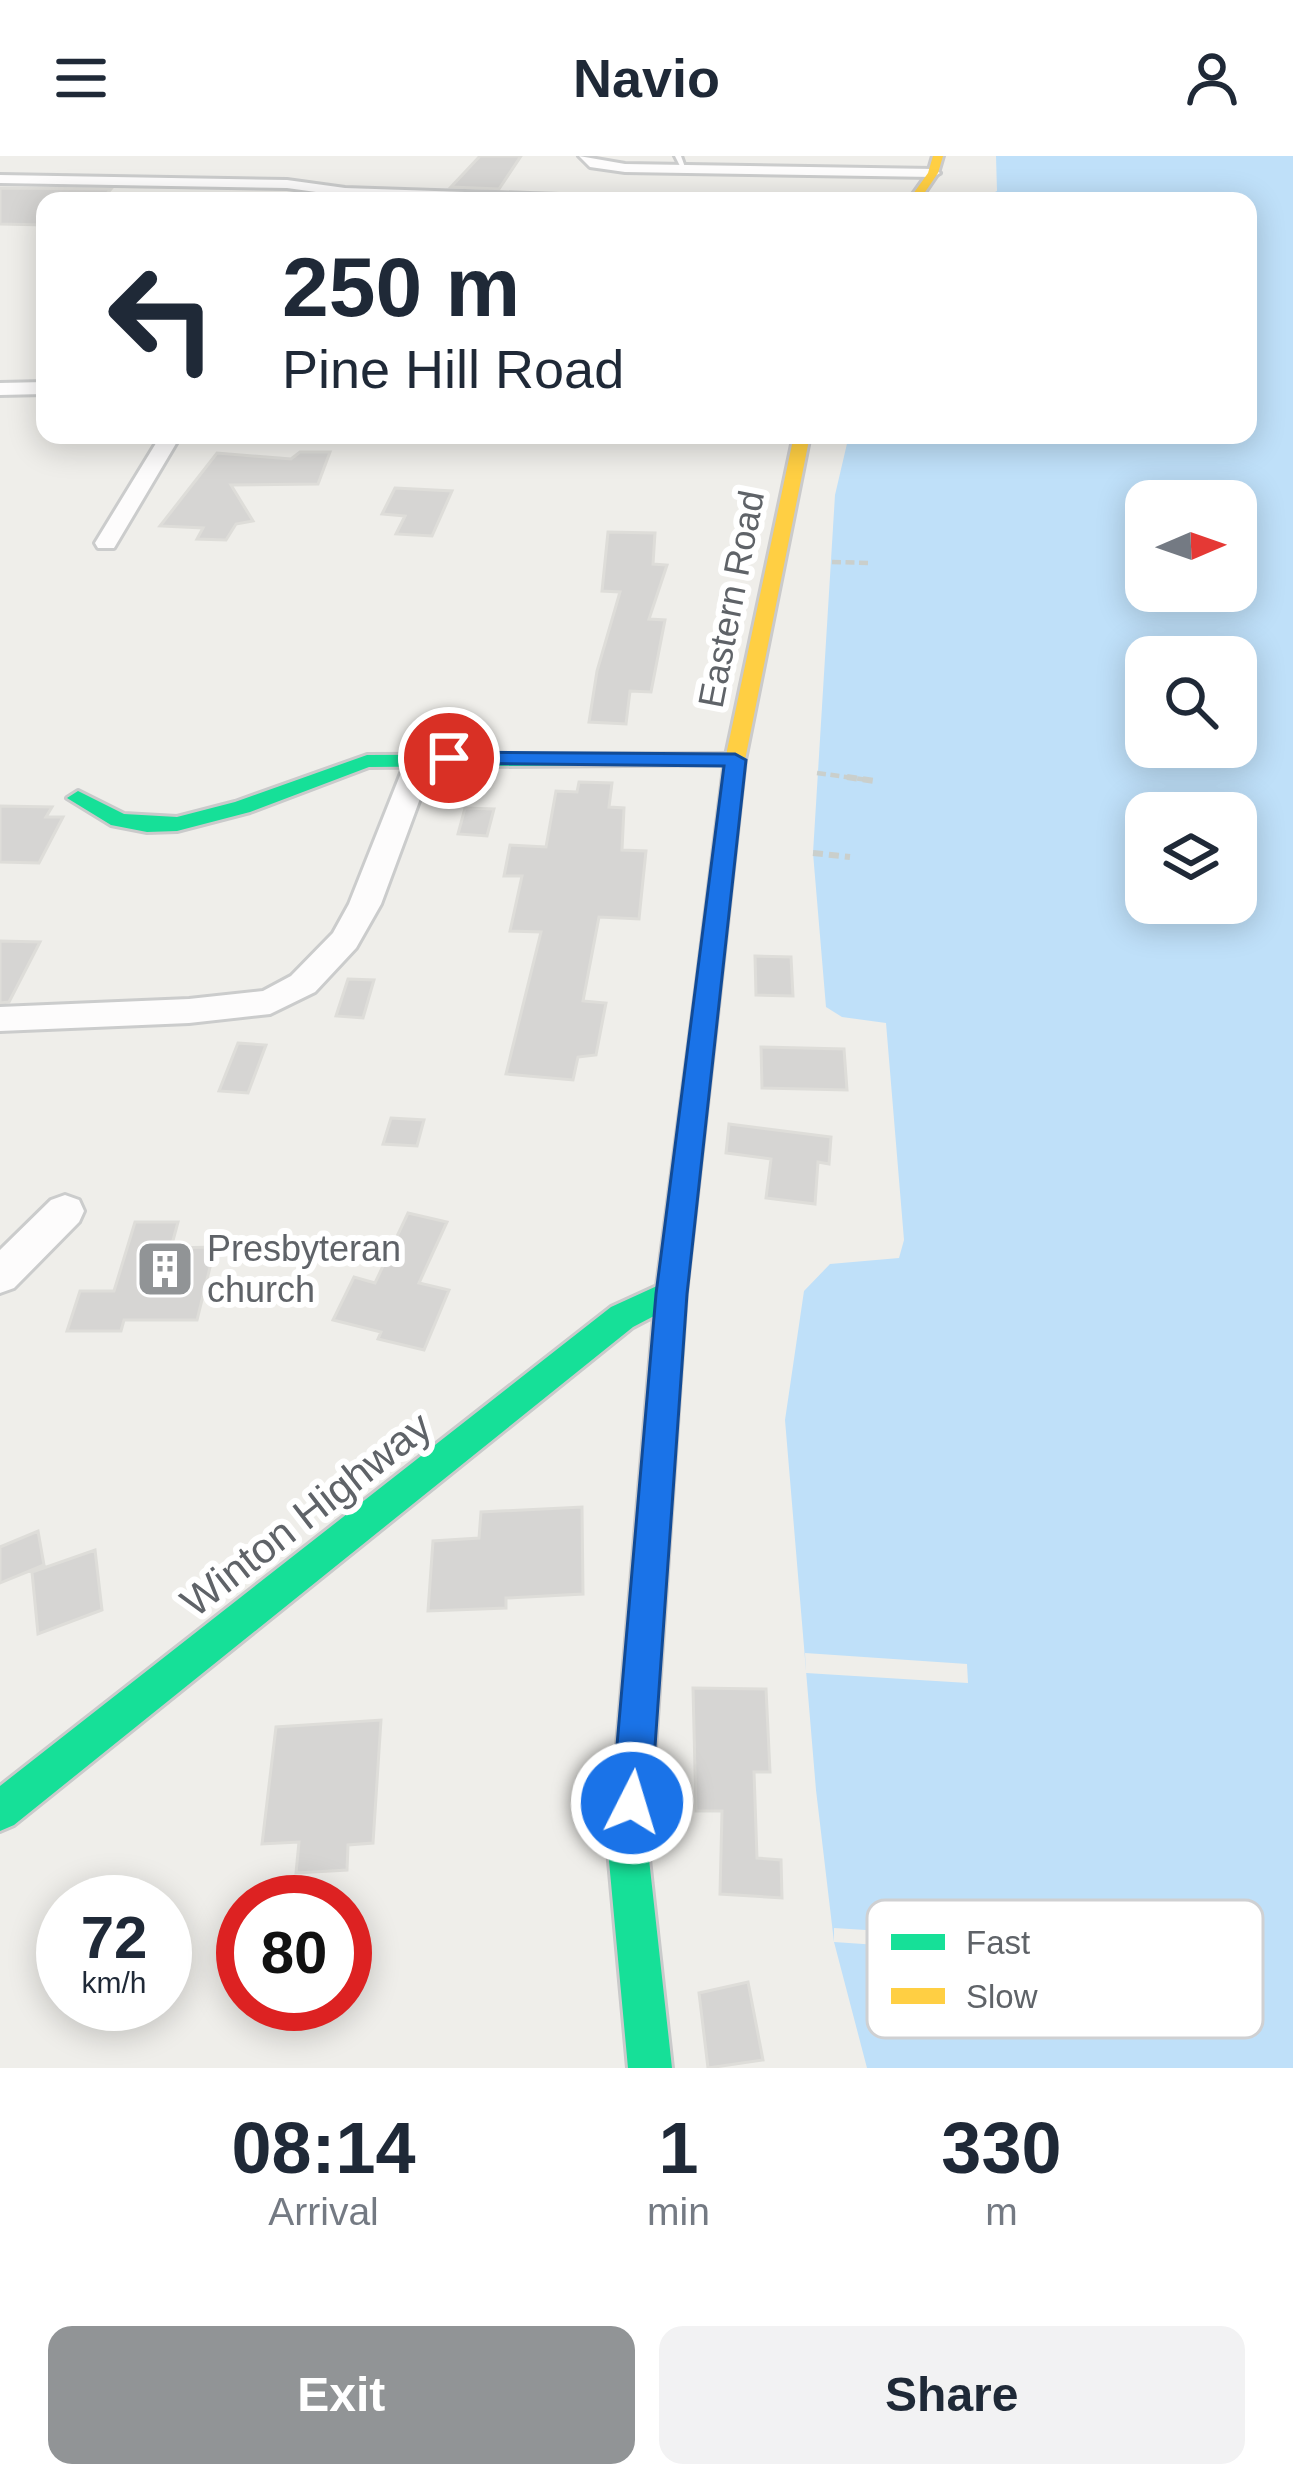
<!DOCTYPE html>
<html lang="en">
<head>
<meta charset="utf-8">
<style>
	:root { --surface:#fff; --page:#f2f2f3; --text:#1f2937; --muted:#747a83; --accent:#919496 }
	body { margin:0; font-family:Arial,sans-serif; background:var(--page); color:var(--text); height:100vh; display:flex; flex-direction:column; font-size:45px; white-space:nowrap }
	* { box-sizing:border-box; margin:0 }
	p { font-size:39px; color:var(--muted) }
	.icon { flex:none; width:66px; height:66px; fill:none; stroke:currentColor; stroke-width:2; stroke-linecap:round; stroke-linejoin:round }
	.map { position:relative; height:1912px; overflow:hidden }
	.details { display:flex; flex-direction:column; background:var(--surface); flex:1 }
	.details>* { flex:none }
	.guide { position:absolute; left:36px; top:36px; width:1221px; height:252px; border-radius:24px; box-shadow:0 6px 30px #0003; background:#fff; color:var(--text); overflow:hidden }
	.needle { width:78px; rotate:88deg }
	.tools { position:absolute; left:1125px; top:324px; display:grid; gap:24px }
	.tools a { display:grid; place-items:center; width:132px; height:132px; border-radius:24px; background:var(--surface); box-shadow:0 6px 30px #0003; font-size:60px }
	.speed { position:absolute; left:36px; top:1719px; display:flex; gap:24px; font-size:60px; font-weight:700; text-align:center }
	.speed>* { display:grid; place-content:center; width:156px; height:156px; border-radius:50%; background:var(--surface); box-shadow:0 6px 30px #0003; line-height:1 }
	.speed small { font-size:30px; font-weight:400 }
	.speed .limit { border:18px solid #d22; background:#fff; color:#111 }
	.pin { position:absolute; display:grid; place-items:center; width:102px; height:102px; color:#fff; margin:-51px; border:6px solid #fff; border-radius:50%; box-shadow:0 3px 12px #0007 }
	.me { position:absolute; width:132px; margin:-66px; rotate:5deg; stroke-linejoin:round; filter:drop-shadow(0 0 9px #0008) }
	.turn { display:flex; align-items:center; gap:42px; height:252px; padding:0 48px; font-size:54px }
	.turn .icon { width:156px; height:156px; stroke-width:2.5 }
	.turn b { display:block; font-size:84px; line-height:102px }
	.eta { display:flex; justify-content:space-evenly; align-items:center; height:204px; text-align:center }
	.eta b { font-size:72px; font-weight:800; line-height:84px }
	.action { display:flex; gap:24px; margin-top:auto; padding:24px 48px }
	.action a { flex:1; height:138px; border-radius:24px; background:var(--accent); color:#fff; font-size:48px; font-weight:800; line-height:138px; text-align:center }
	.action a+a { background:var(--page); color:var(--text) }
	header { display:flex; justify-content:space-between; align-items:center; height:156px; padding:0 48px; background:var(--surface); font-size:54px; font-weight:800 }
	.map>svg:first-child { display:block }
</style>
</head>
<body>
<header><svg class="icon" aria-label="menu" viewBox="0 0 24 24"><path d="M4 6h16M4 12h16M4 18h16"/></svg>Navio<svg class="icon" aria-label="person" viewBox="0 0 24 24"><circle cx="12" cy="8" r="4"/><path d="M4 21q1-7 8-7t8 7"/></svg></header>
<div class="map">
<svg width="1293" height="1912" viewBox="0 0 1293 1912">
	<rect width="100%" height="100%" fill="#efeeea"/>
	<path fill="#bfe0f9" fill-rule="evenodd" d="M996 0H1293V1912H867L834 1786 816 1634 785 1264 804 1135 830 1108 899 1102 904 1084 886 867 842 861 826 851 813 697 835 339 849 279H1248V45H977L997 35ZM1146 345H1236V435H1146ZM1146 501H1236V591H1146ZM1146 657H1236V747H1146Z"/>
	<path fill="#efeeea" d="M805 1497 967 1508 968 1527 806 1517Z
		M834 1772 1043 1785 1047 1817H1030L1027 1799 834 1786Z"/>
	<path fill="#d6d5d3" stroke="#deddd9" stroke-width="3" d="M480 0H521L499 33 451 31Z
		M0 32 111 33 104 41 45 45V69L0 68Z
		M300 296H330L318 328 231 329 253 365 236 368 226 384 197 383 203 372 160 370 217 297 291 303Z
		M395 332 452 335 432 380 396 378 405 360 382 358Z
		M608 376 655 377 653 408 667 409 649 463 665 464 651 536 630 535 626 568 589 566 597 515 620 436 602 435Z
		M579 626 612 627 609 651 624 652 622 694 646 695 639 763 599 761 583 845 606 847 596 899 578 901 573 924 506 918 541 776 510 775 522 720H504L510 689 546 691 556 635 577 636Z
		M0 650 52 651 46 661H63L39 707 0 706Z
		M465 652 494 653 487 680 458 678Z
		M0 785 40 786 9 846 0 847Z
		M755 800 791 801 793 840 756 839Z
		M348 823 374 824 363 862 336 860Z
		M238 887 266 889 248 937 219 935Z
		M761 891 844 893 847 934 762 932Z
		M391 962 424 964 417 990 383 988Z
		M729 968 831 981 829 1008 818 1006 815 1048 766 1042 771 1003 726 997Z
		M408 1057 447 1066 419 1127 449 1134 424 1194 378 1183 381 1176 333 1164 354 1121 375 1127Z
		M135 1066H178L171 1092 215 1091 197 1164H124L121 1175H67L80 1135H114Z
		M582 1351 583 1438 506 1442V1452L428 1455 433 1385 479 1382 481 1356Z
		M38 1375 44 1409 0 1427V1391Z
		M95 1394 102 1454 38 1478 32 1416Z
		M693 1532 766 1533 770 1616H754L757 1702 781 1704 782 1742 720 1738 722 1655H696Z
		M381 1564 373 1687 348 1689 347 1714 296 1717 299 1686 262 1688 276 1571Z
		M748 1826 763 1904 708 1912 699 1837Z"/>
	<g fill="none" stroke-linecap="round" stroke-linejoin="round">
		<defs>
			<path id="lane" d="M675 0H681L686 14H682Z"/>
			<path id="street" d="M579 0 625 8 933 13 940 17 933 21 625 16 590 11Z
				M0 19 287 24 345 32 618 41 625 45H485L345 40 287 32 0 27Z
				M45 226V238L0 239V227Z
				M161 279H181L114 392H98L95 387Z
				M421 594 435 602 381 748 356 792 315 836 270 858 189 867 0 875V851L189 843 263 835 291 820 333 777 349 748 407 602Z
				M65 1039 79 1044 84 1055 79 1066 14 1132 0 1137V1094L51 1044Z"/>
			<path id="fast" d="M735 598 742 600V608L369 611 250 656 177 675 147 676 111 669 67 642 78 635 124 658 177 661 235 646 367 599Z
				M707 833 719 842 686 1138 648 1694 672 1912H628L608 1694 654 1160 633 1171 14 1669 0 1675V1630L611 1151 657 1130 695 842Z"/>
			<path id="slow" d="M933 0H943L938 17 919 45H908L928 17Z
				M794 279H810L745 604 719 842 707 851 695 842 725 604Z"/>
		</defs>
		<use href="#lane" stroke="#cbcccc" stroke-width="6"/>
		<use href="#street" stroke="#cbcccc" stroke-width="6"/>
		<use href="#fast" stroke="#cacacb" stroke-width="6"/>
		<use href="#slow" stroke="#cacacb" stroke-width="6"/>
		<path stroke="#cacfcc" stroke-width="4.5" stroke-dasharray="9 4.5" stroke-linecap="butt" d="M832 406 869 407
			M817 617 868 624"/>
		<path stroke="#cacfcc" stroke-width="6" stroke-dasharray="10 6" stroke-linecap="butt" d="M847 621 875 625
			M813 697 850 701"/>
		<use href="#lane" fill="#fdfcfc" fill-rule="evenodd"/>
		<use href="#street" fill="#fdfcfc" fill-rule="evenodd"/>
		<use href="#fast" fill="#16e098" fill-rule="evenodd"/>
		<use href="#slow" fill="#ffcf43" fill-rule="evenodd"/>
	</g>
	<path fill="#1a73e8" stroke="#114b97" stroke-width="3" d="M449 596 735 598 746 604 687 1138 651 1647 645 1661 632 1666 618 1661 612 1647 656 1138 724 610 442 607 439 602Z"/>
	<defs>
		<symbol id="building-square" viewBox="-11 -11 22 22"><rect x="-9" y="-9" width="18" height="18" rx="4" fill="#919496" stroke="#fff"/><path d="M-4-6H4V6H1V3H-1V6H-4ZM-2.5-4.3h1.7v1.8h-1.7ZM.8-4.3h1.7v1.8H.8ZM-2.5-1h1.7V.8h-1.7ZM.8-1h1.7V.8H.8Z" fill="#fff"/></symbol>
	</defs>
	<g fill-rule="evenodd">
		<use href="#building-square" x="132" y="1080" width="66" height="66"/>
	</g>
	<g text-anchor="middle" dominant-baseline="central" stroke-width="12" stroke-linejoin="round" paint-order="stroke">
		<g font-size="36" fill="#5f6368" stroke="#fff">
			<text transform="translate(731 443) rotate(-79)">Eastern Road</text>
		</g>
		<g font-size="36" fill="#5f6368" stroke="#fff" text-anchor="start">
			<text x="207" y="1092">Presbyteran<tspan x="207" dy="41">church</tspan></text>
		</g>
		<g font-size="42" fill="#5f6368" stroke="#fff">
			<text transform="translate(306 1358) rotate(-38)">Winton Highway</text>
		</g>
	</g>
	<rect x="867" y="1744" width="396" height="138" rx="18" fill="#fff" stroke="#cfd0d2" stroke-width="3"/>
	<rect x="891" y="1778" width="54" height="16" fill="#16e098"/>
	<rect x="891" y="1832" width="54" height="16" fill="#ffcf43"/>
	<g font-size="33" fill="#5f6368">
		<text x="966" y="1798">Fast</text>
		<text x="966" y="1852">Slow</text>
	</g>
</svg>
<div class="tools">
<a><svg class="needle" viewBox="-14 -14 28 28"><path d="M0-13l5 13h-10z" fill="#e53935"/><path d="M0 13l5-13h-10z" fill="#747a83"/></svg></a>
<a><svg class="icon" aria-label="search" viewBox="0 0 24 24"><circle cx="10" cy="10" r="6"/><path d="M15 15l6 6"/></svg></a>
<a><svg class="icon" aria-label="layers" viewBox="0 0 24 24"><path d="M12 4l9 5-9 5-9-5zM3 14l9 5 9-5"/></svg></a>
</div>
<div class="speed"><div>72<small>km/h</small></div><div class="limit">80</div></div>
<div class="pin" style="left:449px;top:602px;background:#d93025"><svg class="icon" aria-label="arrive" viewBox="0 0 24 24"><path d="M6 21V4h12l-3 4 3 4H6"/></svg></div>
<svg class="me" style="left:632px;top:1647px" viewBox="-20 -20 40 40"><circle r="17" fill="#1a73e8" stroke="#fff" stroke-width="3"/><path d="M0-11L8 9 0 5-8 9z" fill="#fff"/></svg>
<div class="guide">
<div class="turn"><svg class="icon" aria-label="left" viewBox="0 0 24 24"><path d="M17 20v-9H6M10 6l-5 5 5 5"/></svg><div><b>250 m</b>Pine Hill Road</div></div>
</div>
</div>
<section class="details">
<div class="eta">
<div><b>08:14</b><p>Arrival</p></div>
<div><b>1</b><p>min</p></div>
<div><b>330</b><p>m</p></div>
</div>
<div class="action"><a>Exit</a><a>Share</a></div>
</section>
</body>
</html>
